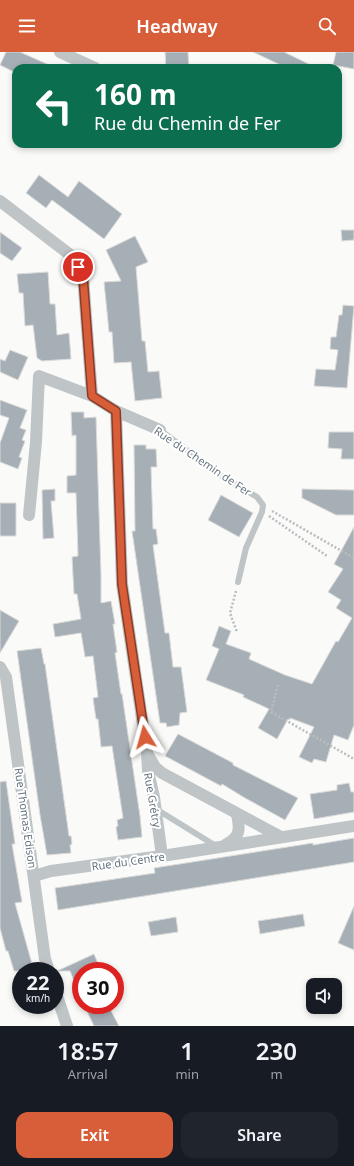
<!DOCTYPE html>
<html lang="en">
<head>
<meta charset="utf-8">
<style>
	:root { --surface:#171b24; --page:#20242c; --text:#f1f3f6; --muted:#9ea1a6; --accent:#d85d39 }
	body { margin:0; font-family:"Noto Sans",sans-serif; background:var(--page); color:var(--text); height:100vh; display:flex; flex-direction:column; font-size:15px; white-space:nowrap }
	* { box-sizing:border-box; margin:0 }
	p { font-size:13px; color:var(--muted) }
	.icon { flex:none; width:22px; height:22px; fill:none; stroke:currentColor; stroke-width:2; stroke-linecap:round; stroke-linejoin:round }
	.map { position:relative; height:974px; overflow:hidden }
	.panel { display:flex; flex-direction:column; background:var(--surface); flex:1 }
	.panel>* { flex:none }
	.top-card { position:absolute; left:12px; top:12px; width:330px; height:84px; border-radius:12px; box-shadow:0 2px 6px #0003; background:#0b6e4f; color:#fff; overflow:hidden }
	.tools { position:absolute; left:306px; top:926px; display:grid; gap:8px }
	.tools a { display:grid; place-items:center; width:36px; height:36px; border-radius:8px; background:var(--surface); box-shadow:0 2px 6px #0003; font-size:20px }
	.speed { position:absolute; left:12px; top:910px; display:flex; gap:8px; font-size:20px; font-weight:700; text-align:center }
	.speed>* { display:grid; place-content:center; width:52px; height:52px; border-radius:50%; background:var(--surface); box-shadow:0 2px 6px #0003; line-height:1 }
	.speed small { font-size:10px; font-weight:400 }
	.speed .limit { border:6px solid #d22; background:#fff; color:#111 }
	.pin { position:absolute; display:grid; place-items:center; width:34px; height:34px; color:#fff; margin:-17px; border:2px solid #fff; border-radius:50%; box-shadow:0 1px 4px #0007 }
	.me { position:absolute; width:44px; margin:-22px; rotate:352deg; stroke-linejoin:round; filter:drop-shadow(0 0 3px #0008) }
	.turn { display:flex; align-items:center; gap:14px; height:84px; padding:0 16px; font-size:18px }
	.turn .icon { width:52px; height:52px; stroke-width:2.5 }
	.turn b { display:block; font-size:28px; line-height:34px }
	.eta { display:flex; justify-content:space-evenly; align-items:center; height:68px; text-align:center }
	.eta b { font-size:24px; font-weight:600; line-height:28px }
	.action { display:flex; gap:8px; margin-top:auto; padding:8px 16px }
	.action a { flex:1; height:46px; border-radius:12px; background:var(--accent); color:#fff; font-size:16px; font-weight:600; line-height:46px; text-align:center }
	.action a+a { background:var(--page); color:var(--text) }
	header { display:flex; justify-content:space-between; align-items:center; height:52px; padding:0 16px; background:var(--accent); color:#fff; font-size:18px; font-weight:600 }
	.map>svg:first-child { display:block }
</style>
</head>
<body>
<header><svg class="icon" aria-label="menu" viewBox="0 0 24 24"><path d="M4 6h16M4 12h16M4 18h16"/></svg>Headway<svg class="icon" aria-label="search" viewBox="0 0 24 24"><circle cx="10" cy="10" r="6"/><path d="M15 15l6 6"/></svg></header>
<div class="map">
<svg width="354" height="974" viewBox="0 0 354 974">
	<rect width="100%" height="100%" fill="#fafaf8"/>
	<path fill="#a6afb5" stroke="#dbdbda" d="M6 0H20L56 16H16V21L0 13Z
		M165 0H188L189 16H166Z
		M253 0H284L317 16H287Z
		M336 0H354V17L333 13Z
		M39 123 68 145 79 129 122 162 104 187 52 148 46 156 26 141Z
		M341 178H354V188L342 189Z
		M0 180 22 196 12 209 0 201Z
		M135 184 148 210 136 215 142 289H145L148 320 159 319 162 346 135 349 131 310 114 311 112 280H109L104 230 121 229 106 198Z
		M48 220 50 252H55L57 283 69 281 71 307 42 309 37 306 33 273 25 274 23 241H19L17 222Z
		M343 253 354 254 347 336 314 334 316 317 335 318 338 298 330 297 331 285H336L339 263H342Z
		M10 298 28 305 18 328 0 320V307L5 309Z
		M0 348 27 358 20 376 26 378 22 388 25 389 19 405 22 406 18 417 0 410V391L9 366 0 363Z
		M71 360H84V366L96 365 101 523V551L111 549 115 572H113L117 600 115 601 121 642H122L140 764 142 785 118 788 116 775 118 774 117 768 123 766 112 694 101 695 98 667H96L93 646 98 645 93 604 85 605 81 581 55 585 53 572 81 567 77 542H74L73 524 72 505 78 504 76 441H67V424L76 423V383L72 384Z
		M329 380H354V407H341L342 397 328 396Z
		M134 393H146V397H156L157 415H151L153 477H156L158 492 153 493 165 581H169L173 615H181L187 660 180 661 179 673 167 675 166 671H160L132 479H135Z
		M55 437V449H51L54 486 43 487 42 438Z
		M302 437 354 438V463H336L302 446Z
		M221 443 253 461 239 485 208 468Z
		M0 451H16V484H0Z
		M354 475V673L348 688 334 683 326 710 314 707 312 711 299 705 314 675 290 666V668L288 667 277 687 258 676 269 657 243 645 244 643 206 628 219 597 212 594 219 574 231 579 226 592 251 601 249 607 285 623 312 632 336 589 338 590 352 566 336 556 341 548 328 540 343 517 334 512Z
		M0 558 19 569 0 601Z
		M41 596 44 612H45L69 784H71L72 792 70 793 71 801 47 803 40 763 17 599Z
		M178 682 233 711V713L298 746 285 768 245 746 222 732 221 734 165 704Z
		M6 729 15 792H12L22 850 15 851 34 919H14L8 899H6L0 876V730Z
		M349 731 351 740H354V760L314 767 310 742 337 738V733Z
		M354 786V810L58 858 55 836 155 821 154 816 313 791V793Z
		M354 854V898L338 891Z
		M303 862 305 874 260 882 258 869Z
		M176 865 178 880 151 884 148 870Z
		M94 902 101 919H81V945L70 919H57Z
		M84 953H108L119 974H94Z"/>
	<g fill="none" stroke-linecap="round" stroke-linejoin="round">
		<path stroke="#babdc0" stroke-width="2.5" stroke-dasharray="2 2" stroke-linecap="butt" d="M272 459 354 506
			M269 464 327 504
			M236 539 230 561 237 580
			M278 633 271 660 354 707"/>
		<path stroke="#bfc4c7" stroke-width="6" d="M160 378 220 423 257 445 263 453 262 460 246 496 238 530
			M156 757 216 794"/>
		<path stroke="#bfc4c7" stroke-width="12" d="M60 0 95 16
			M0 149 73 205 83 224 92 344
			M116 359 122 532 147 700 148 719 154 745 162 804
			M29 463 36 390 39 324 92 344 116 359 160 378
			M0 615 6 625 45 907 49 919
			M148 703 155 715 162 721 281 785
			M225 793C241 785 240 777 237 762
			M34 824 51 819 162 804 354 774
			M55 938 67 974"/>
	</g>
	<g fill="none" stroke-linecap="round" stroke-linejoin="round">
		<defs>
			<path id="route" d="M78 215 83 224 92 344 116 359 122 532 145 685"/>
		</defs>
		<use href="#route" stroke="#8c3c25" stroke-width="10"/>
		<use href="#route" stroke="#d85d39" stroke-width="7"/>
	</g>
	<g text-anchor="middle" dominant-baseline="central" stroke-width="4" stroke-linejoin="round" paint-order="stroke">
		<g font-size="11" fill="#667581" stroke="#fff">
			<text transform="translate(203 409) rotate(34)">Rue du Chemin de Fer</text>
			<text transform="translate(153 748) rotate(80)">Rue Grétry</text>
			<text transform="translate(26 766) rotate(82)">Rue Thomas Edison</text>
			<text transform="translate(128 809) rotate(-8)">Rue du Centre</text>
		</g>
	</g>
</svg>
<div class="tools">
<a><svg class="icon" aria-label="sound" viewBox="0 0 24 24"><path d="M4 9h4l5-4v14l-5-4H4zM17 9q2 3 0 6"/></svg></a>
</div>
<div class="speed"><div>22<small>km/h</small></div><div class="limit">30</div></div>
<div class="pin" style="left:78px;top:215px;background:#d93025"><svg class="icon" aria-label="arrive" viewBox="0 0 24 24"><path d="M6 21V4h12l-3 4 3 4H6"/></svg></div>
<svg class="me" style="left:145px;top:685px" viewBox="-20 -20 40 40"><path d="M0-17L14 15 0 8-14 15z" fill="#d85d39" stroke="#fff" stroke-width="4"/></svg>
<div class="top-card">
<div class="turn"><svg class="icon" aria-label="left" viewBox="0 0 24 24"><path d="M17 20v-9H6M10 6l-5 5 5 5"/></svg><div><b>160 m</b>Rue du Chemin de Fer</div></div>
</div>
</div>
<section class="panel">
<div class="eta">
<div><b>18:57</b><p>Arrival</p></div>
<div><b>1</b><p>min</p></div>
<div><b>230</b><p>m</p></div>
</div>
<div class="action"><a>Exit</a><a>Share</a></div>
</section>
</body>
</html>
